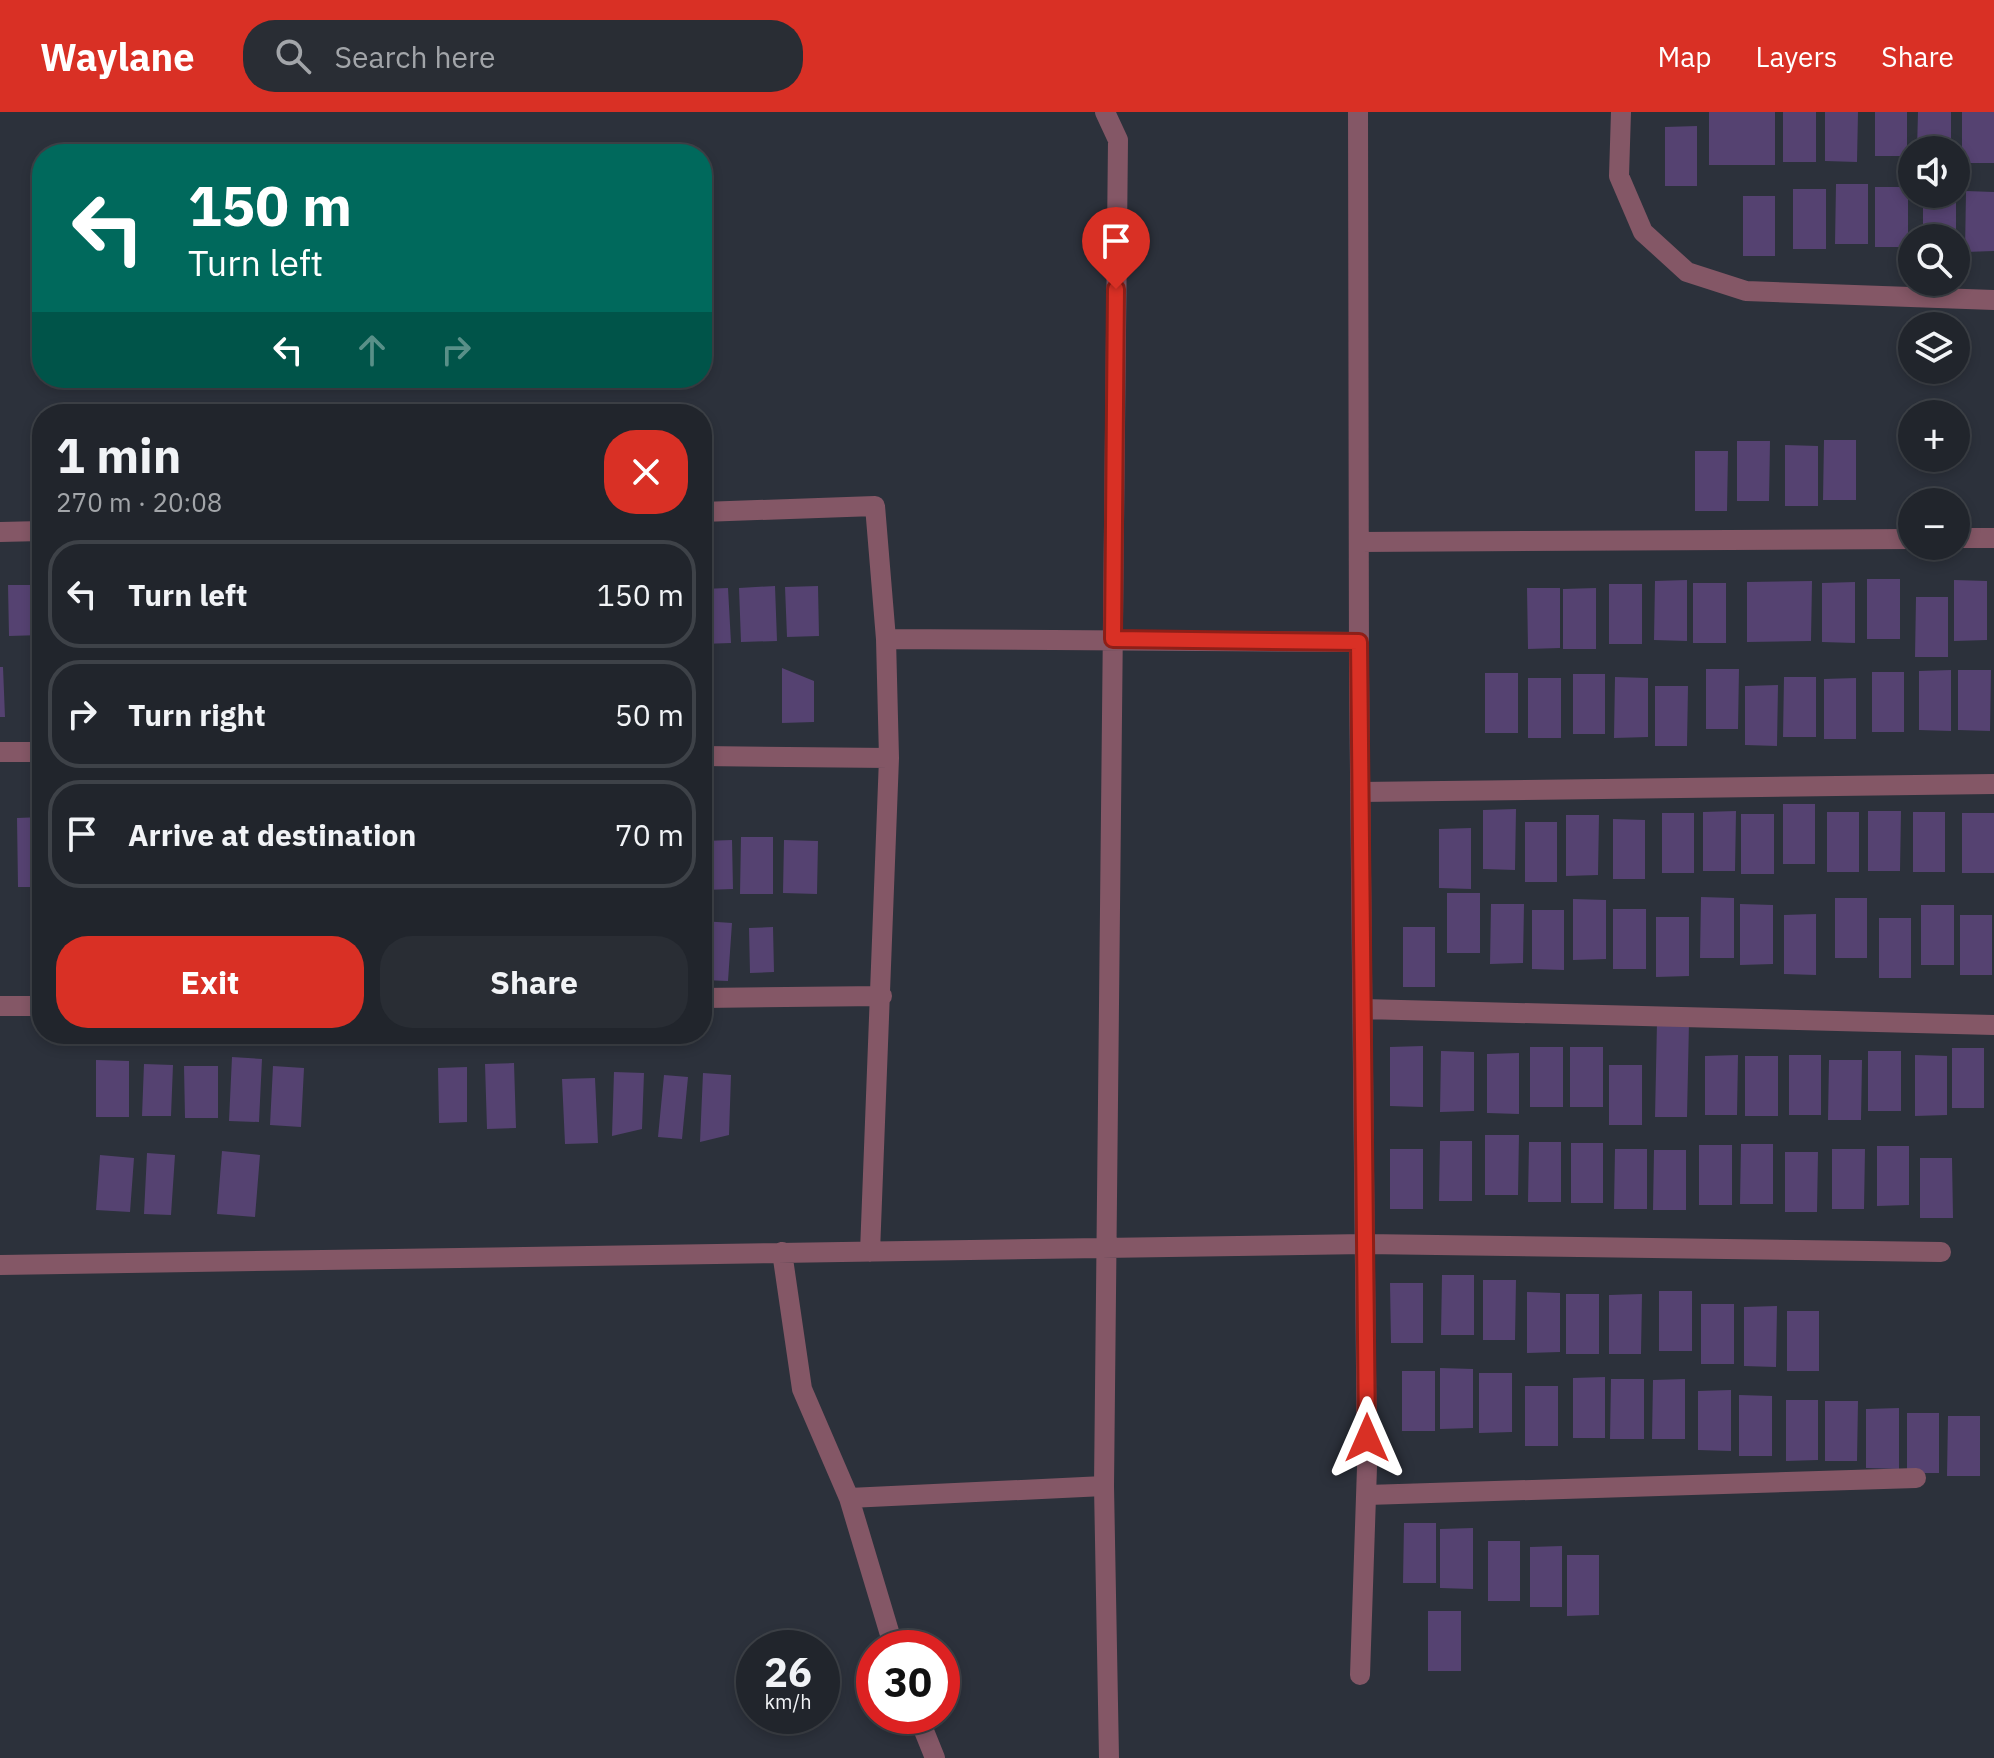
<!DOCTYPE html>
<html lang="en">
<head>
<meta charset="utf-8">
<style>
	:root { --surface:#21252c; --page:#292d34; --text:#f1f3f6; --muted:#a2a5a9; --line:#3e4248; --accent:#d93025 }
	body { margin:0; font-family:"IBM Plex Sans",sans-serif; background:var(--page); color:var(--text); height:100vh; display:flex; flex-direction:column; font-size:30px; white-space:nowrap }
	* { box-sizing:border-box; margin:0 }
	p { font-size:26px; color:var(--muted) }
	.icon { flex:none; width:44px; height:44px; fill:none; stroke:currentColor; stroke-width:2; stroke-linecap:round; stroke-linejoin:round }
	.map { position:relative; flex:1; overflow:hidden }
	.details { position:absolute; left:32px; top:292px; width:680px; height:640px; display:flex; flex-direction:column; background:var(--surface); border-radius:32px; box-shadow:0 4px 12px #0003,0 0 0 2px var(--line) }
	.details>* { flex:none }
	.banner { position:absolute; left:32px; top:32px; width:680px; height:244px; border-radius:32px; box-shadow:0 4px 12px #0003,0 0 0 2px var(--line); background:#00695c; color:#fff; overflow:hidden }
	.buttons { position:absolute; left:1898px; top:24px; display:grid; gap:16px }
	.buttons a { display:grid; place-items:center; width:72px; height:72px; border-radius:50%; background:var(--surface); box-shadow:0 4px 12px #0003,0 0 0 2px var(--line); font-size:40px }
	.speed { position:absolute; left:736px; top:1518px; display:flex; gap:16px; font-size:40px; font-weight:700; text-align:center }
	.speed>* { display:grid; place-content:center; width:104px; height:104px; border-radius:50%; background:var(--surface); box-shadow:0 4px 12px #0003,0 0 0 2px var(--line); line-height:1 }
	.speed small { font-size:20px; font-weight:400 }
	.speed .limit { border:12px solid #d22; background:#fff; color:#111 }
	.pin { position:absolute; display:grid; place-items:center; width:68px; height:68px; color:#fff; margin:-82px -34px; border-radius:50% 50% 50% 0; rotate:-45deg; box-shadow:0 0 8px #0007 }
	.pin .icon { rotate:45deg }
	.me { position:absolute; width:88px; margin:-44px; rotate:0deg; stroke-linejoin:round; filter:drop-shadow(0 0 6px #0008) }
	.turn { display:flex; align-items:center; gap:28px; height:168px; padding:0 24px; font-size:36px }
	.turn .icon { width:104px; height:104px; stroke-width:2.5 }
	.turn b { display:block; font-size:56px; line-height:68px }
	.lanes { display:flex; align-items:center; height:76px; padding:0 24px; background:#0003; justify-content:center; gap:40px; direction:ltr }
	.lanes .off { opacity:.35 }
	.round { display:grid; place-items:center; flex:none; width:84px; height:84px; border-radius:32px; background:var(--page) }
	.summary { display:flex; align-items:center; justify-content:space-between; height:136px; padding:0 24px }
	h1 { font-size:48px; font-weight:800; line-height:60px }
	.cta { display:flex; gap:16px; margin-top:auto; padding:16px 24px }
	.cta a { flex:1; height:92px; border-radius:32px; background:var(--accent); color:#fff; font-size:32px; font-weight:800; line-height:92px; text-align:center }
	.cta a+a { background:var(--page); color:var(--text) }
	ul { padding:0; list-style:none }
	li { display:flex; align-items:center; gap:24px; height:108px; margin:0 16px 12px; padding:0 8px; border:4px solid var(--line); border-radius:32px }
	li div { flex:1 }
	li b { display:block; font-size:30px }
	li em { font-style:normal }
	header { display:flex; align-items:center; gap:48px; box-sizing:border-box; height:112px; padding:0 40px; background:var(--accent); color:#fff }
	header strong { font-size:38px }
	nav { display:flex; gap:44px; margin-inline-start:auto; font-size:28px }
	.search { width:560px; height:72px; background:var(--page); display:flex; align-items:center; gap:20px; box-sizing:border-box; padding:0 28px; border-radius:32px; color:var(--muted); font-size:30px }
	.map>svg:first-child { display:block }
</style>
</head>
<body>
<header>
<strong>Waylane</strong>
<div class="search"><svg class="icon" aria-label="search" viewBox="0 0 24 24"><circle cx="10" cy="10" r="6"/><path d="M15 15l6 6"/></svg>Search here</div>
<nav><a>Map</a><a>Layers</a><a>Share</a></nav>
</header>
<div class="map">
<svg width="1994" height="1646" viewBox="0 0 1994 1646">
	<rect width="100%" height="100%" fill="#2c313b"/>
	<path fill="#554271" d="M1709 0H1775V53H1709Z
		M1783 0H1816V50H1783Z
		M1825 0H1858L1857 50 1825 49Z
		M1875 0H1907V44H1875Z
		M1918 0H1951V38H1917Z
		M1962 0H1994V51H1962Z
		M1697 14V74H1665V15Z
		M1836 72H1868V132H1835Z
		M1875 75H1908V135H1875Z
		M1793 77H1826V137H1793Z
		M1966 79 1994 80V139L1965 140Z
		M1923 82H1956V126H1923Z
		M1743 84H1775V144H1743Z
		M1824 328H1856V388H1823Z
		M1737 329H1770L1769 389H1737Z
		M1785 333 1818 334V394H1785Z
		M1695 339H1728L1727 399H1695Z
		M1867 467H1900V527H1867Z
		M1687 468V529L1654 528 1655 469Z
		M1954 468 1987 469V528L1954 529Z
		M1812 469 1811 529 1747 530V470Z
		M1855 470V531L1822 530V471Z
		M1693 471H1726V531H1693Z
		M1609 472H1642V532H1609Z
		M8 473H42V523L9 524Z
		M775 474 777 529 741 530 739 476Z
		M818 474 819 524 787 525 785 475Z
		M728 476 731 531 702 532V477Z
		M1527 476H1560V536L1528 537Z
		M1596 476V537H1563V477Z
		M1916 485H1948V545H1915Z
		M0 555H3L5 605H0Z
		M782 556 814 569V610L782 611Z
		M1706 557H1739L1738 617H1706Z
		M1951 558V619L1919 618V559Z
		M1958 558H1991L1990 619 1958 618Z
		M1872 560H1904V620H1872Z
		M1485 561H1518V621H1485Z
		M1573 562H1605V622H1573Z
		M1615 565 1648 566V625L1614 626Z
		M1784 565H1816V625H1783Z
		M1528 566H1561V626H1528Z
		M1856 566V627H1824V567Z
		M1778 573 1777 634 1745 633V574Z
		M1655 574H1688L1687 634H1655Z
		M1783 692H1815V752H1783Z
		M1516 697 1515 758 1483 757V698Z
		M1736 699 1735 759H1703V700Z
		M1868 699H1901L1900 759H1868Z
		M1827 700H1859V760H1827Z
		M1913 700H1945V760H1913Z
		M1662 701H1694V761H1662Z
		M1962 701H1994V761H1962Z
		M1741 702H1774V762H1741Z
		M1566 703H1599L1598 763 1566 764Z
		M42 705V775H18L17 706Z
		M1613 707 1645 708V767H1613Z
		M1525 710H1557V770H1525Z
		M1471 716V777L1439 776V717Z
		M741 725H773V782H740Z
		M732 728 733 777 704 778 703 729Z
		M784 728 818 729 817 782 783 781Z
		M1447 781H1480V841H1447Z
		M1701 785 1734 786V846H1700Z
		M1835 786H1867V846H1835Z
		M1573 787 1606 788V847L1573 848Z
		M1491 792H1524L1523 851 1490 852Z
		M1740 792 1773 793V852L1740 853Z
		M1921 793H1954V853H1921Z
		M1613 797H1646V857H1613Z
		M1532 798H1564V858L1532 857Z
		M1816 802V863L1784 862V803Z
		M1960 803H1992V863H1960Z
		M1656 805H1689V864L1656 865Z
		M1879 806H1911V866H1879Z
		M702 809 732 811 728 869 702 868Z
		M773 815 774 860 750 861 749 816Z
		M1403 815H1435V875H1403Z
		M1657 910H1689L1687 1005H1655Z
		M1423 934V995L1390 994V935Z
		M1530 935H1563V995H1530Z
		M1570 935H1603V995H1570Z
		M1952 936H1984V996H1952Z
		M1441 939 1474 940V999L1440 1000Z
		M1868 939H1901V999H1868Z
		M1519 941V1002L1487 1001V942Z
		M1738 943 1737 1003H1705V944Z
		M1789 943H1821V1003H1789Z
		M1915 943 1947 944V1003L1915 1004Z
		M1745 944H1778V1004H1745Z
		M232 945 262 947 259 1010 229 1009Z
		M96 948 129 949V1005H96Z
		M1829 948H1862L1861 1008H1828Z
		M514 951 516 1016 487 1017 485 952Z
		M144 952 173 953 171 1004H142Z
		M1609 953H1642V1013H1609Z
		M184 954H218V1006H185Z
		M273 954 304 956 301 1015 270 1013Z
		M467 955V1010L439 1011 438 956Z
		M614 960 644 961 642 1017 612 1024Z
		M703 961 731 963 729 1023 700 1030Z
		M664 963 688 965 682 1027 658 1025Z
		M595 966 598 1031 565 1032 562 967Z
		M1485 1023H1519L1518 1083H1485Z
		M1440 1029H1472V1089H1439Z
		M1529 1030H1561V1090H1528Z
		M1571 1031H1603V1091H1571Z
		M1741 1032H1773V1092H1740Z
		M1699 1033H1732V1093H1699Z
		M1877 1034H1909V1093L1877 1094Z
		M1390 1037H1423V1097H1390Z
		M1615 1037H1647V1097H1614Z
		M1832 1037H1865L1864 1097H1832Z
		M1654 1038H1686V1098H1653Z
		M222 1039 260 1043 255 1105 217 1102Z
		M1785 1040H1818L1817 1100H1785Z
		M147 1041 175 1043 171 1103 144 1102Z
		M100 1043 134 1046 130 1100 96 1098Z
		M1920 1046H1952L1953 1106H1920Z
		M1442 1163H1474V1223H1441Z
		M1483 1168H1516L1515 1228H1483Z
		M1390 1171H1423V1231H1391Z
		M1659 1179H1692V1239H1659Z
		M1527 1180 1560 1181V1240L1527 1241Z
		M1566 1182H1599V1242H1566Z
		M1642 1182 1641 1242H1609V1183Z
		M1701 1192H1734V1252H1701Z
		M1777 1194 1776 1255 1744 1254V1195Z
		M1787 1199H1819V1259H1787Z
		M1440 1256 1473 1257V1316L1440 1317Z
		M1402 1259H1435V1319H1402Z
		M1479 1261H1512V1320L1479 1321Z
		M1605 1265V1326H1573V1266Z
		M1611 1267H1644V1327H1610Z
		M1685 1267V1327H1652L1653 1268Z
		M1525 1274H1558V1334H1525Z
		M1731 1278V1339L1698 1338V1279Z
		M1739 1283 1772 1284V1344H1739Z
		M1786 1288H1818V1348L1786 1349Z
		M1825 1289H1858L1857 1349H1825Z
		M1899 1296V1357L1866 1356V1297Z
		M1907 1301H1939V1361H1907Z
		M1948 1304H1980V1364H1947Z
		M1404 1411H1436V1471H1403Z
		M1473 1416V1477L1440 1476V1417Z
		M1488 1429H1520V1489H1488Z
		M1562 1434V1495H1530V1435Z
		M1567 1443H1599V1503L1567 1504Z
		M1428 1499H1461V1559H1428Z"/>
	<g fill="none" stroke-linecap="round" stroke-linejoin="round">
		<path stroke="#845766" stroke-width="20" d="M1105 0 1118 28 1104 1374 1109 1646
			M1358 0 1359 562 1367 1355 1360 1563
			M1621 0 1619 64 1643 120 1687 160 1746 179 1994 188
			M702 400 875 394 886 527 889 646 870 1140
			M0 420 42 419
			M1956 426H1994
			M1359 430 1912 427
			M886 527 1359 530
			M0 640H42
			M702 644 889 646
			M1360 680 1994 672
			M702 886 882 884
			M0 894H42
			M1363 897 1994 913
			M782 1140 802 1277 849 1386 894 1536
			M0 1153 1365 1132 1941 1140
			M1367 1383 1916 1366
			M849 1386 1104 1374
			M918 1604 935 1646"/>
	</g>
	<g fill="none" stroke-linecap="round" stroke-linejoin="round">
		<defs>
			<path id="route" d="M1116 177 1113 527 1359 530 1367 1326"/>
		</defs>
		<use href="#route" stroke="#8d1f18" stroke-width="20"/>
		<use href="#route" stroke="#d93025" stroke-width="14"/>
	</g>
</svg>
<div class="buttons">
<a><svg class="icon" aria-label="sound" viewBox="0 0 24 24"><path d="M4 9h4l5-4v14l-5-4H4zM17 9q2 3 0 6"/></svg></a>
<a><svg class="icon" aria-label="search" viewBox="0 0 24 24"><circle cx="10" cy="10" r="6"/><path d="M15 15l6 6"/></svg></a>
<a><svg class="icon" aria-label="layers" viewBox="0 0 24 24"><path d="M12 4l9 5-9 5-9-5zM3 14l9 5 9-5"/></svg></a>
<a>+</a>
<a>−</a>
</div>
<div class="speed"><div>26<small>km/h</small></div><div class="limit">30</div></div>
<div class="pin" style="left:1116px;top:177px;background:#d93025"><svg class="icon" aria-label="arrive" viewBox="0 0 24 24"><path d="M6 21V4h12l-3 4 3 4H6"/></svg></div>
<svg class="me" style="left:1367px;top:1326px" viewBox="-20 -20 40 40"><path d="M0-17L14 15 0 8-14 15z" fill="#d93025" stroke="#fff" stroke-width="4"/></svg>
<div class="banner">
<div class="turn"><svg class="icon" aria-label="left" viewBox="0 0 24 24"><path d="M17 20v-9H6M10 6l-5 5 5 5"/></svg><div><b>150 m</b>Turn left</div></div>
<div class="lanes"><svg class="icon" aria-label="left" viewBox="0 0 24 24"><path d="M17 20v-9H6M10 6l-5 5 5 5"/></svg><svg class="icon off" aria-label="ahead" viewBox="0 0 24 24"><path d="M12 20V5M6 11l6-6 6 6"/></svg><svg class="icon off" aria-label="right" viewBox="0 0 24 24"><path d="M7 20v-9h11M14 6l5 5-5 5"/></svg></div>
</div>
<section class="details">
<div class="summary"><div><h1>1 min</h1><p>270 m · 20:08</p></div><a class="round" style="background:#d93025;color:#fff"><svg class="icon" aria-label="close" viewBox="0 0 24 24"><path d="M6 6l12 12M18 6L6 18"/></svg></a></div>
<ul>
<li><svg class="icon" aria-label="left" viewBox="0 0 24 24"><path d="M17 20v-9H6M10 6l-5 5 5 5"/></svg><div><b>Turn left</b></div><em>150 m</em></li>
<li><svg class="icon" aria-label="right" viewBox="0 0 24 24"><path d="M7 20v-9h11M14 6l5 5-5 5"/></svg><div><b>Turn right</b></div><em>50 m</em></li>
<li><svg class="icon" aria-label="arrive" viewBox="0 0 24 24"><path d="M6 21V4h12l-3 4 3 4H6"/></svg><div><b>Arrive at destination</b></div><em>70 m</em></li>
</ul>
<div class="cta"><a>Exit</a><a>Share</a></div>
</section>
</div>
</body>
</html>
